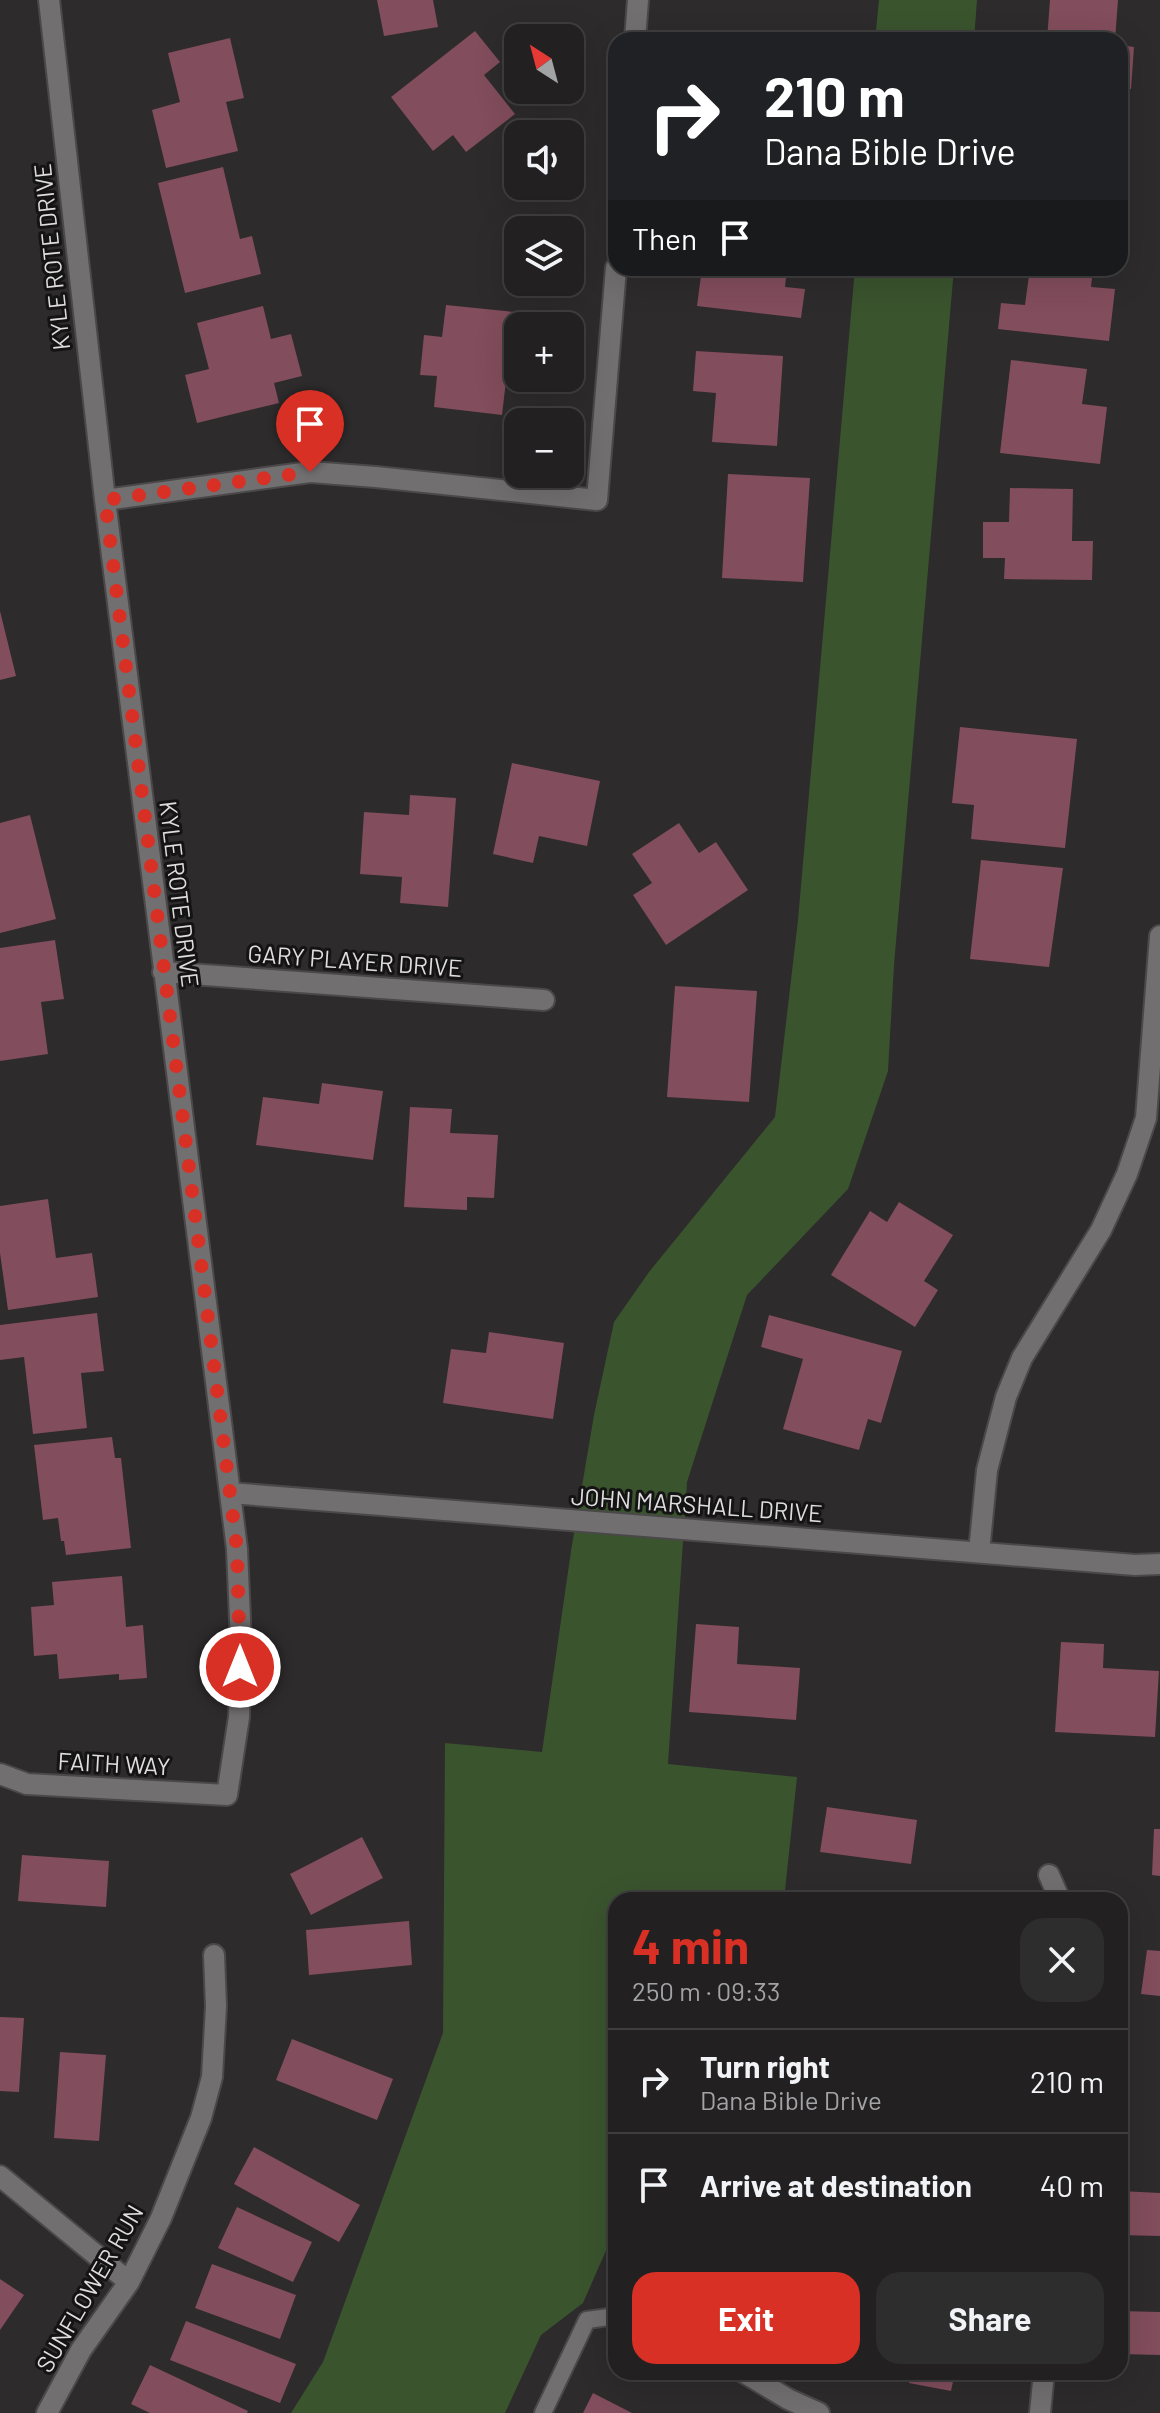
<!DOCTYPE html>
<html lang="en">
<head>
<meta charset="utf-8">
<style>
	:root { --surface:#222021; --page:#2e2d2e; --text:#f1f3f6; --muted:#a2a3a5; --line:#3f3e3f; --accent:#d93025 }
	body { margin:0; font-family:Barlow,sans-serif; background:var(--page); color:var(--text); height:100vh; display:flex; flex-direction:column; font-size:30px; white-space:nowrap }
	* { box-sizing:border-box; margin:0 }
	p { font-size:26px; color:var(--muted) }
	.icon { flex:none; width:44px; height:44px; fill:none; stroke:currentColor; stroke-width:2; stroke-linecap:round; stroke-linejoin:round }
	.map { position:relative; flex:1; overflow:hidden }
	.side { position:absolute; left:608px; top:1892px; width:520px; height:488px; display:flex; flex-direction:column; background:var(--surface); border-radius:24px; box-shadow:0 8px 32px #0002,0 0 0 2px var(--line) }
	.side>* { flex:none }
	.banner { position:absolute; left:608px; top:32px; width:520px; height:244px; border-radius:24px; box-shadow:0 8px 32px #0002,0 0 0 2px var(--line); background:#202124; color:#fff; overflow:hidden }
	.needle { width:52px; rotate:324deg }
	.fabs { position:absolute; left:504px; top:24px; display:grid; gap:16px }
	.fabs a { display:grid; place-items:center; width:80px; height:80px; border-radius:16px; background:var(--surface); box-shadow:0 8px 32px #0002,0 0 0 2px var(--line); font-size:40px }
	.pin { position:absolute; display:grid; place-items:center; width:68px; height:68px; color:#fff; margin:-82px -34px; border-radius:50% 50% 50% 0; rotate:-45deg; box-shadow:0 0 8px #0007 }
	.pin .icon { rotate:45deg }
	.me { position:absolute; width:88px; margin:-44px; rotate:0deg; stroke-linejoin:round; filter:drop-shadow(0 0 6px #0008) }
	.turn { display:flex; align-items:center; gap:28px; height:168px; padding:0 24px; font-size:36px }
	.turn .icon { width:104px; height:104px; stroke-width:2.5 }
	.turn b { display:block; font-size:56px; line-height:68px }
	.then { display:flex; align-items:center; height:76px; padding:0 24px; background:#0003; gap:16px; font-size:30px }
	.round { display:grid; place-items:center; flex:none; width:84px; height:84px; border-radius:24px; background:var(--page) }
	.headline { display:flex; align-items:center; justify-content:space-between; height:136px; padding:0 24px }
	h1 { font-size:48px; font-weight:700; line-height:60px; color:var(--accent) }
	.action { display:flex; gap:16px; margin-top:auto; padding:16px 24px }
	.action a { flex:1; height:92px; border-radius:24px; background:var(--accent); color:#fff; font-size:32px; font-weight:700; line-height:92px; text-align:center }
	.action a+a { background:var(--page); color:var(--text) }
	ul { padding:0; list-style:none }
	li { display:flex; align-items:center; gap:24px; height:104px; padding:0 24px; border-top:2px solid var(--line) }
	li div { flex:1 }
	li b { display:block; font-size:30px }
	li em { font-style:normal }
	.map>svg:first-child { display:block }
</style>
</head>
<body>
<div class="map">
<svg width="1160" height="2413" viewBox="0 0 1160 2413">
	<rect width="100%" height="100%" fill="#2e2b2c"/>
	<path fill="#3a542e" d="M879 0H977L974 40H875Z
		M855 268H954L894 965 888 1071 848 1189 747 1295 687 1482 668 1764 797 1777 784 1900H616V2136L610 2160 612 2237 583 2303 541 2335 505 2413H291L323 2362 443 2033 445 1743 542 1752 571 1551 594 1415 614 1322 649 1272 775 1117 798 920Z"/>
	<path fill="#824d5c" d="M377 0H433L438 27 384 36Z
		M1050 0H1118L1115 40H1047Z
		M475 31 500 62 484 75 515 114 466 152 453 135 433 151 391 97Z
		M230 38 244 98 226 102 238 151 166 168 152 110 180 102 168 53Z
		M1120 45 1134 47 1131 89H1120Z
		M223 167 240 239 252 236 261 274 185 293 158 183Z
		M702 268H787L785 287 805 289 801 318 697 306Z
		M1030 268H1093L1091 287 1115 289 1109 341 998 329 1001 303 1025 305Z
		M446 305 514 312 502 415 434 407 437 376 420 375 424 335 442 337Z
		M263 306 271 339 291 334 302 376 274 383 279 403 197 423 185 375 209 369 197 323Z
		M696 351 783 356 777 446 712 442 716 393 693 391Z
		M1011 360 1087 369 1082 404 1107 407 1100 464 1000 453Z
		M728 474 810 478 803 582 722 578Z
		M1010 488 1073 489 1072 541H1093L1092 580 1004 579 1005 558H983V522H1009Z
		M0 611 16 676 0 680Z
		M960 727 1077 739 1065 848 971 839 974 805 952 803Z
		M512 763 600 781 587 846 539 836 533 863 493 854Z
		M410 795 456 798 448 907 400 903 402 877 360 874 364 812 409 815Z
		M30 815 56 919 0 933V823Z
		M679 823 699 853 716 842 748 890 666 945 633 895 652 883 632 854Z
		M981 860 1063 868 1049 967 970 959Z
		M55 940 64 999 41 1002 48 1054 0 1061V948Z
		M675 986 757 991 749 1102 667 1097Z
		M322 1083 383 1091 373 1160 256 1145 263 1097 319 1104Z
		M410 1107 452 1109 450 1133 498 1135 494 1198 467 1197V1210L404 1207Z
		M48 1199 56 1258 92 1253 98 1297 8 1310 0 1253V1206Z
		M899 1202 953 1235 924 1281 938 1290 915 1327 831 1275 870 1211 887 1222Z
		M97 1313 104 1371 81 1373 87 1428 33 1434 24 1357 0 1360V1325Z
		M769 1315 902 1351 881 1423 868 1419 859 1450 783 1429 803 1359 761 1347Z
		M489 1332 564 1343 553 1419 443 1403 451 1349 486 1353Z
		M112 1437 115 1458H121L131 1548 66 1555 64 1541H61L58 1518 43 1520 34 1445Z
		M122 1576 126 1627 143 1625 147 1678 119 1680V1674L59 1679 57 1654 34 1656 31 1607 54 1605 52 1582Z
		M696 1624 739 1627 737 1664 800 1668 796 1720 689 1712Z
		M1061 1642 1104 1644 1103 1668 1159 1671 1155 1737 1055 1732Z
		M827 1807 917 1820 911 1864 820 1852Z
		M1154 1829H1160V1876L1152 1875Z
		M362 1837 383 1878 311 1915 290 1874Z
		M22 1855 109 1861 106 1907 18 1901Z
		M409 1921 412 1965 309 1975 306 1930Z
		M1147 1950 1160 1951V1996L1141 1994Z
		M0 2017 24 2018 19 2092 0 2091Z
		M292 2039 393 2079 377 2120 276 2080Z
		M60 2052 106 2055 99 2141 54 2138Z
		M254 2147 360 2205 339 2242 234 2184Z
		M1120 2191 1160 2193V2236L1120 2235Z
		M237 2207 312 2242 293 2282 218 2248Z
		M212 2264 296 2295 280 2339 195 2308Z
		M0 2279 24 2295 0 2330Z
		M1120 2311 1160 2312V2355L1120 2354Z
		M186 2321 296 2364 280 2403 170 2360Z
		M150 2365 248 2411 247 2413H150L131 2404Z
		M911 2372H955L951 2391 909 2383Z
		M593 2393 632 2413H583Z"/>
	<g fill="none" stroke-linecap="round" stroke-linejoin="round">
		<defs>
			<path id="lane" d="M543 2413 587 2320 616 2316"/>
			<path id="street" d="M635 40 638 0
				M105 500 310 472 376 477 597 500 616 268
				M163 972 544 1000
				M230 1493 1135 1565 1160 1564
				M979 1552 987 1470 1006 1397 1022 1358 1101 1230 1127 1174 1146 1118 1160 936
				M0 1774 27 1784 227 1795 239 1717 241 1643 237 1549 105 500 49 0
				M1049 1875 1060 1900
				M0 2176 129 2282
				M743 2372 788 2399 819 2413
				M47 2413 81 2350 129 2282 161 2218 201 2118 212 2077 216 2006 214 1955
				M1040 2413 1044 2372"/>
		</defs>
		<use href="#lane" stroke="#4a4849" stroke-width="20"/>
		<use href="#street" stroke="#4a4849" stroke-width="24"/>
		<use href="#lane" stroke="#726f70" stroke-width="16"/>
		<use href="#street" stroke="#726f70" stroke-width="20"/>
	</g>
	<g fill="none" stroke-linecap="round" stroke-linejoin="round">
		<path stroke="#d93025" stroke-width="14" stroke-dasharray="0 25.2" d="M240 1667 237 1549 105 500 310 472"/>
	</g>
	<g text-anchor="middle" dominant-baseline="central" stroke-width="6" stroke-linejoin="round" paint-order="stroke">
		<g font-size="24" fill="#dfddde" stroke="#151414">
			<text transform="translate(51 257) rotate(-96)">KYLE ROTE DRIVE</text>
			<text transform="translate(180 894) rotate(83)">KYLE ROTE DRIVE</text>
			<text transform="translate(355 960) rotate(4)">GARY PLAYER DRIVE</text>
			<text transform="translate(697 1504) rotate(4)">JOHN MARSHALL DRIVE</text>
			<text transform="translate(114 1763) rotate(3)">FAITH WAY</text>
			<text transform="translate(89 2288) rotate(-60)">SUNFLOWER RUN</text>
		</g>
	</g>
</svg>
<div class="fabs">
<a><svg class="needle" viewBox="-14 -14 28 28"><path d="M0-13l5 13h-10z" fill="#e53935"/><path d="M0 13l5-13h-10z" fill="#a2a3a5"/></svg></a>
<a><svg class="icon" aria-label="sound" viewBox="0 0 24 24"><path d="M4 9h4l5-4v14l-5-4H4zM17 9q2 3 0 6"/></svg></a>
<a><svg class="icon" aria-label="layers" viewBox="0 0 24 24"><path d="M12 4l9 5-9 5-9-5zM3 14l9 5 9-5"/></svg></a>
<a>+</a>
<a>−</a>
</div>
<div class="pin" style="left:310px;top:472px;background:#d93025"><svg class="icon" aria-label="arrive" viewBox="0 0 24 24"><path d="M6 21V4h12l-3 4 3 4H6"/></svg></div>
<svg class="me" style="left:240px;top:1667px" viewBox="-20 -20 40 40"><circle r="17" fill="#d93025" stroke="#fff" stroke-width="3"/><path d="M0-11L8 9 0 5-8 9z" fill="#fff"/></svg>
<div class="banner">
<div class="turn"><svg class="icon" aria-label="right" viewBox="0 0 24 24"><path d="M7 20v-9h11M14 6l5 5-5 5"/></svg><div><b>210 m</b>Dana Bible Drive</div></div>
<div class="then">Then<svg class="icon" aria-label="arrive" viewBox="0 0 24 24"><path d="M6 21V4h12l-3 4 3 4H6"/></svg></div>
</div>
<section class="side">
<div class="headline"><div><h1>4 min</h1><p>250 m · 09:33</p></div><a class="round"><svg class="icon" aria-label="close" viewBox="0 0 24 24"><path d="M6 6l12 12M18 6L6 18"/></svg></a></div>
<ul>
<li><svg class="icon" aria-label="right" viewBox="0 0 24 24"><path d="M7 20v-9h11M14 6l5 5-5 5"/></svg><div><b>Turn right</b><p>Dana Bible Drive</p></div><em>210 m</em></li>
<li><svg class="icon" aria-label="arrive" viewBox="0 0 24 24"><path d="M6 21V4h12l-3 4 3 4H6"/></svg><div><b>Arrive at destination</b></div><em>40 m</em></li>
</ul>
<div class="action"><a>Exit</a><a>Share</a></div>
</section>
</div>
</body>
</html>
